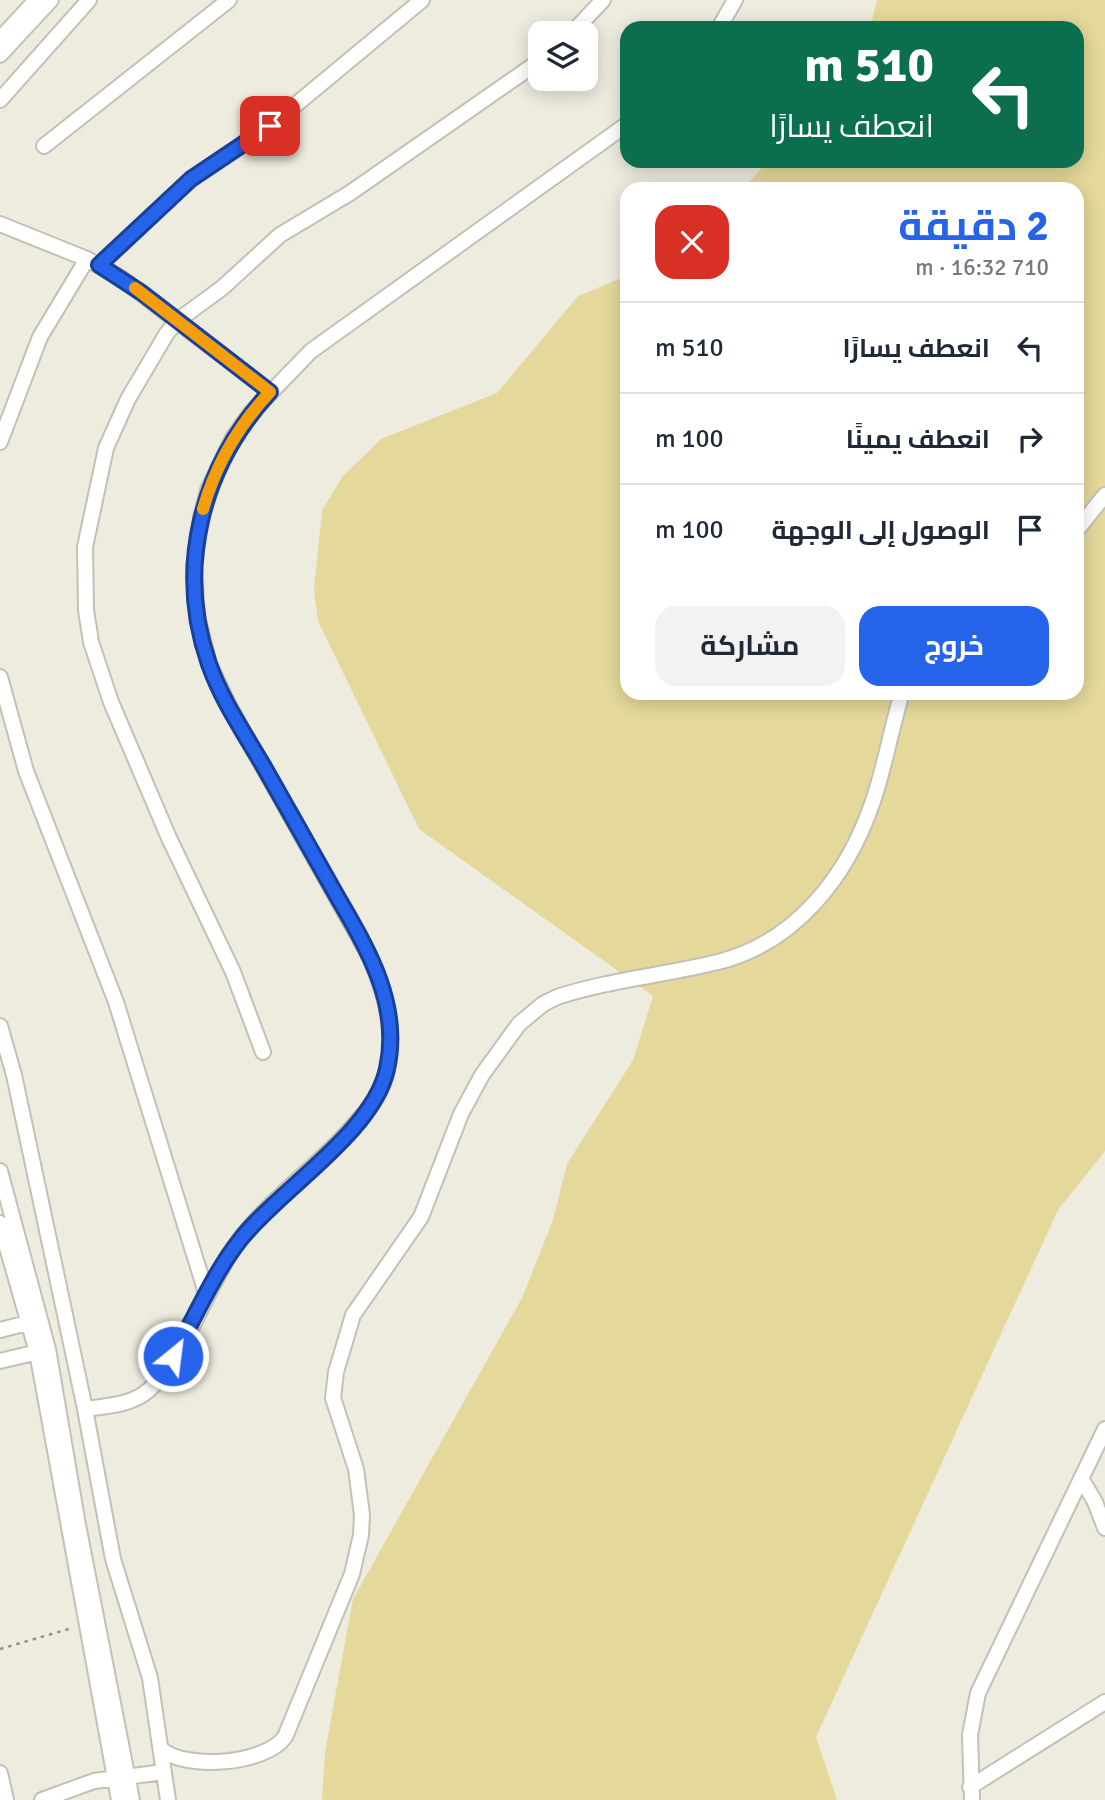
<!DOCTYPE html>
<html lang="ar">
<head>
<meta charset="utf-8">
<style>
	:root { --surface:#fff; --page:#f2f2f3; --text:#1f2937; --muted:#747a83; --line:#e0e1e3; --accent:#2563eb }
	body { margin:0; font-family:Signika,Cairo,sans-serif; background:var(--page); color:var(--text); direction:rtl; height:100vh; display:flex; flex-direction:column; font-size:26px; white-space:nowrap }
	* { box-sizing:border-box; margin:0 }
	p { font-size:23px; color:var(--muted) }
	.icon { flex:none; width:38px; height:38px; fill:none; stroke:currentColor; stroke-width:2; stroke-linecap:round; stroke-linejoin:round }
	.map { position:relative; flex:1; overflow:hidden; direction:ltr }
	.details { position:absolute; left:620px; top:182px; width:464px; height:518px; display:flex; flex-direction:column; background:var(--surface); border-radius:21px; box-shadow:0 4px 18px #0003; direction:rtl }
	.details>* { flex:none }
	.guide { position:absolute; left:620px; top:21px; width:464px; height:147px; border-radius:21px; box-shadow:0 4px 18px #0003; direction:rtl; background:#0b6e4f; color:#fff; overflow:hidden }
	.buttons { position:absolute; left:528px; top:21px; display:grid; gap:14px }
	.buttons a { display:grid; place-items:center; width:70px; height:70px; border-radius:14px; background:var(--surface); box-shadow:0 4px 18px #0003; font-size:35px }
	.pin { position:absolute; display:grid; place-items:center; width:60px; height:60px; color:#fff; margin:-30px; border-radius:14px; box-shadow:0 4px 10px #0006 }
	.me { position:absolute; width:77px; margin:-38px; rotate:29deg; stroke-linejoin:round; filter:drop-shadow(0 0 5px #0008) }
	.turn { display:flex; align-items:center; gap:24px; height:147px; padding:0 35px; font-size:32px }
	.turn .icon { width:91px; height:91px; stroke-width:2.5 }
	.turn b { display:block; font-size:49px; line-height:60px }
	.round { display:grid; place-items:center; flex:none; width:74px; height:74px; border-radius:21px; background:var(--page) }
	.headline { display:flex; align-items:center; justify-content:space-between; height:119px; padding:0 35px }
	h1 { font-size:42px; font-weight:700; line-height:52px; color:var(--accent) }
	.action { display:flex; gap:14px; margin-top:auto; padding:14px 35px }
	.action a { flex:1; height:80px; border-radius:21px; background:var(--accent); color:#fff; font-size:28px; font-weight:700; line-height:80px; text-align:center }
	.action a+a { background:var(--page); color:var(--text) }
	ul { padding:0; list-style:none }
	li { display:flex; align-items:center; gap:21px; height:91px; padding:0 35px; border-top:2px solid var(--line) }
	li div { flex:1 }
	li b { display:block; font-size:26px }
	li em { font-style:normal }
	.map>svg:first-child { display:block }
</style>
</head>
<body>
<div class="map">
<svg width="1105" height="1800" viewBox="0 0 1105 1800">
	<rect width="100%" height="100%" fill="#eeecdf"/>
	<path fill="#e4d99a" d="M877 0H1105V1151L1058 1210 816 1737 837 1800H322L325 1752 353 1599 522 1298 553 1220 567 1164 633 1060 653 996 419 829 318 621 314 590 322 510 343 476 381 439 497 393 578 296 626 276V693H1076V189H743L768 161H1076V28H870Z"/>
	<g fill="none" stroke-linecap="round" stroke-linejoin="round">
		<defs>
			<path id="street" d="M719 28 735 0
				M572 33 603 0
				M0 39 36 0
				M0 55 51 0
				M0 100 89 0
				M44 146 229 0
				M0 224 87 259 121 278 270 392
				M99 265 191 179 270 126 422 0
				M0 442 40 337 87 259
				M1076 531 1105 495
				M0 677 26 771 116 1002 207 1296
				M0 1026 14 1075 85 1409 113 1559 150 1678 168 1800
				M263 1052 233 972 169 838 111 702 91 642 86 610 85 547 106 448 128 399 167 333 177 321 222 288 280 235 350 193 541 60
				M0 1171 48 1349 78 1525 132 1800
				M0 1223 37 1352 119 1800
				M0 1330 39 1320
				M0 1361 46 1350
				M85 1409C107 1406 133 1405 150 1389 187 1353 207 1285 238 1242 270 1198 319 1166 354 1125 365 1113 376 1101 382 1086 399 1041 388 1000 370 957L230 708 209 664 197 616 194 567 201 518 208 490 233 438 250 414 311 351 626 125
				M1081 1478 1095 1502 1105 1528
				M161 1749C187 1771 265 1764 285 1737L352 1574 361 1535 362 1515 356 1469 333 1398 336 1372 353 1315 421 1217 461 1114 482 1075 519 1024 543 1004 557 997C609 980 665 975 718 962 797 942 848 875 873 801 885 766 891 729 902 693
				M0 1773 6 1800
				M970 1787 1105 1702
				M42 1800 94 1781 164 1772
				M972 1800 970 1735 978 1693 1105 1429"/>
		</defs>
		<use href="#street" stroke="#c3c1b5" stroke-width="18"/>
		<path stroke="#939288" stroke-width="2.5" stroke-dasharray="3.5 5" stroke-linecap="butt" d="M0 1649 72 1628"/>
		<use href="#street" stroke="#fff" stroke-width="14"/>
	</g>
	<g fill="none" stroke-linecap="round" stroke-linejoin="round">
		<defs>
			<path id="route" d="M173 1356C195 1318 213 1274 240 1240 280 1189 373 1133 387 1069 401 1006 369 951 338 898 313 854 289 811 264 767 245 734 222 701 209 664 175 567 202 466 270 392L142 293 99 265 191 179 270 126"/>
		</defs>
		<use href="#route" stroke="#184099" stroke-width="18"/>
		<use href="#route" stroke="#2563eb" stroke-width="12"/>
		<path stroke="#f59e0b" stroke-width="12" d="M135 288 270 392C238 426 216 464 203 509"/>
	</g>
</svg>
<div class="buttons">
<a><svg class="icon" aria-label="layers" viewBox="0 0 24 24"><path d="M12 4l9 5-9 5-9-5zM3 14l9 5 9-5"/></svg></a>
</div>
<div class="pin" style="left:270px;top:126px;background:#d93025"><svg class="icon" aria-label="arrive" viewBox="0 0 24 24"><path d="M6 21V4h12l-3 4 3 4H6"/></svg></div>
<svg class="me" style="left:173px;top:1356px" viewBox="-20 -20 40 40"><circle r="17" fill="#2563eb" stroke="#fff" stroke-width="3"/><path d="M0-11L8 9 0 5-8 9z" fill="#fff"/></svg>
<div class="guide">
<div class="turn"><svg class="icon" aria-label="left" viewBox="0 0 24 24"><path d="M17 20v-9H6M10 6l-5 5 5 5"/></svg><div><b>510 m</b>انعطف يسارًا</div></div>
</div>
<section class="details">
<div class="headline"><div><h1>2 دقيقة</h1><p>710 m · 16:32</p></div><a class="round" style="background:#d93025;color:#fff"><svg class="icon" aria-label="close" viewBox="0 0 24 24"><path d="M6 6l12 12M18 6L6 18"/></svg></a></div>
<ul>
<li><svg class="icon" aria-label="left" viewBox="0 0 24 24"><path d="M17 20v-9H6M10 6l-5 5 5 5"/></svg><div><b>انعطف يسارًا</b></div><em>510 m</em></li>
<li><svg class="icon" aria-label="right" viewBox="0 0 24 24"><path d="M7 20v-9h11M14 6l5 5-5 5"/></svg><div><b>انعطف يمينًا</b></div><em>100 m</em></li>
<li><svg class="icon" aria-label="arrive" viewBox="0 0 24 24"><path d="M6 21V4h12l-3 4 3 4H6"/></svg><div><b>الوصول إلى الوجهة</b></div><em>100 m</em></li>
</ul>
<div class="action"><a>خروج</a><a>مشاركة</a></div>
</section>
</div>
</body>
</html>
